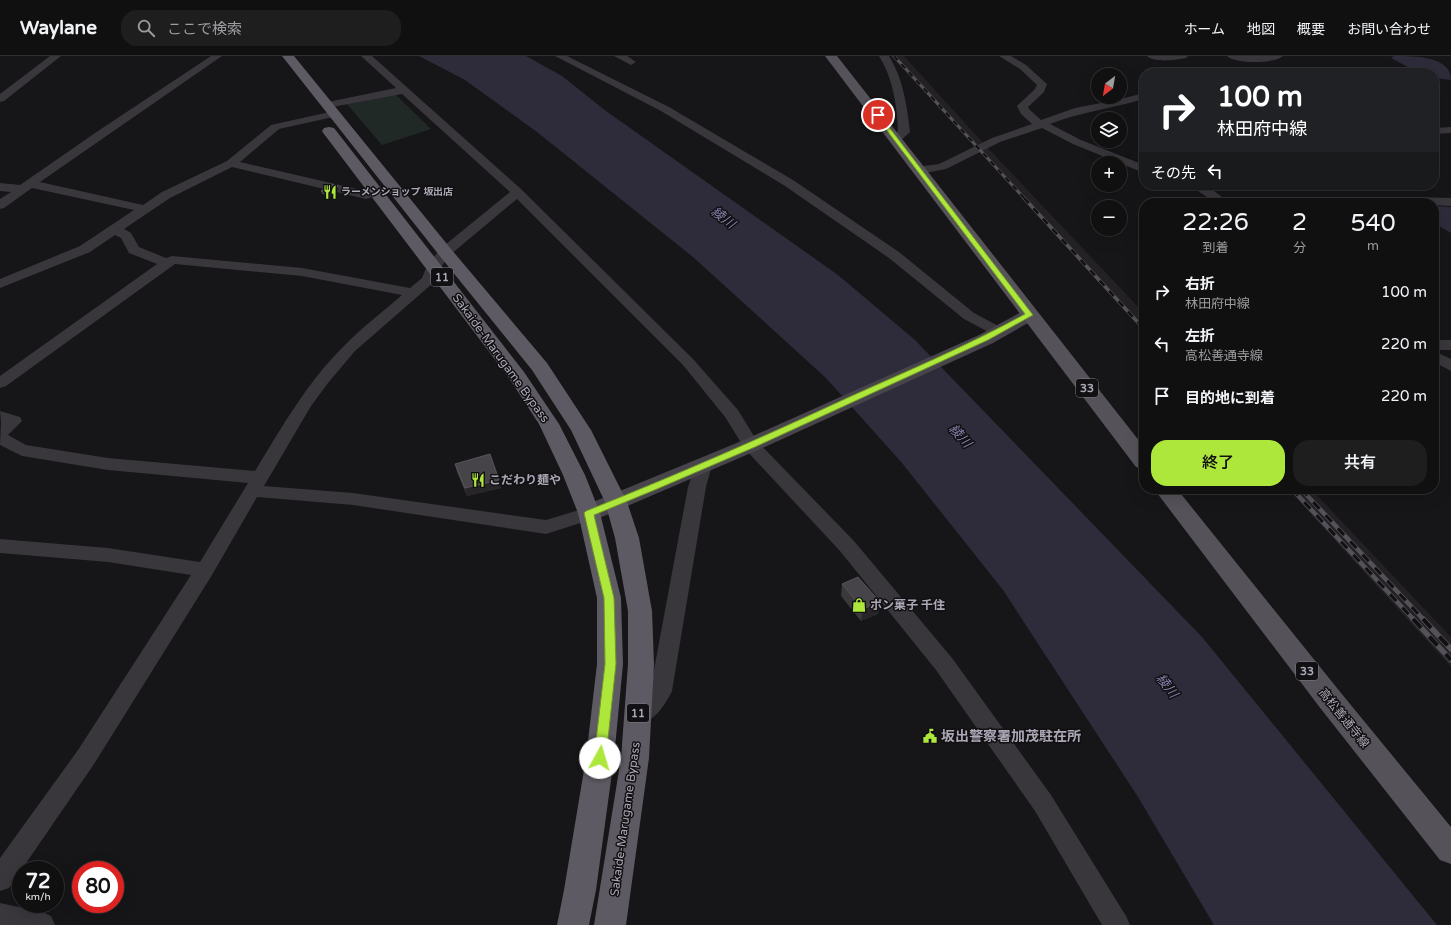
<!DOCTYPE html>
<html lang="ja">
<head>
<meta charset="utf-8">
<style>
	:root { --surface:#101011; --page:#1e1e1f; --text:#f1f3f6; --muted:#9c9d9f; --line:#303031; --accent:#aee73c }
	body { margin:0; font-family:"Varela Round","Noto Sans JP",sans-serif; background:var(--page); color:var(--text); height:100vh; display:flex; flex-direction:column; font-size:15px; white-space:nowrap }
	* { box-sizing:border-box; margin:0 }
	p { font-size:13px; color:var(--muted) }
	.icon { flex:none; width:22px; height:22px; fill:none; stroke:currentColor; stroke-width:2; stroke-linecap:round; stroke-linejoin:round }
	.map { position:relative; flex:1; overflow:hidden }
	.drawer { position:absolute; left:1139px; top:142px; width:300px; height:296px; display:flex; flex-direction:column; background:var(--surface); border-radius:16px; box-shadow:0 4px 16px #0002,0 0 0 1px var(--line) }
	.drawer>* { flex:none }
	.top-card { position:absolute; left:1139px; top:12px; width:300px; height:122px; border-radius:16px; box-shadow:0 4px 16px #0002,0 0 0 1px var(--line); background:#202124; color:#fff; overflow:hidden }
	.needle { width:26px; rotate:211deg }
	.controls { position:absolute; left:1091px; top:12px; display:grid; gap:8px }
	.controls a { display:grid; place-items:center; width:36px; height:36px; border-radius:50%; background:var(--surface); box-shadow:0 4px 16px #0002,0 0 0 1px var(--line); font-size:20px }
	.speed { position:absolute; left:12px; top:805px; display:flex; gap:8px; font-size:20px; font-weight:700; text-align:center }
	.speed>* { display:grid; place-content:center; width:52px; height:52px; border-radius:50%; background:var(--surface); box-shadow:0 4px 16px #0002,0 0 0 1px var(--line); line-height:1 }
	.speed small { font-size:10px; font-weight:400 }
	.speed .limit { border:6px solid #d22; background:#fff; color:#111 }
	.pin { position:absolute; display:grid; place-items:center; width:34px; height:34px; color:#fff; margin:-17px; border:2px solid #fff; border-radius:50%; box-shadow:0 1px 4px #0007 }
	.me { position:absolute; width:44px; margin:-22px; rotate:6deg; stroke-linejoin:round; filter:drop-shadow(0 0 3px #0008) }
	.turn { display:flex; align-items:center; gap:14px; height:84px; padding:0 12px; font-size:18px }
	.turn .icon { width:52px; height:52px; stroke-width:2.5 }
	.turn b { display:block; font-size:28px; line-height:34px }
	.then { display:flex; align-items:center; height:38px; padding:0 12px; background:#0003; gap:8px; font-size:15px }
	.eta { display:flex; justify-content:space-evenly; align-items:center; height:68px; text-align:center }
	.eta b { font-size:24px; font-weight:600; line-height:28px }
	.cta { display:flex; gap:8px; margin-top:auto; padding:8px 12px }
	.cta a { flex:1; height:46px; border-radius:16px; background:var(--accent); color:#111; font-size:16px; font-weight:600; line-height:46px; text-align:center }
	.cta a+a { background:var(--page); color:var(--text) }
	ul { padding:0; list-style:none }
	li { display:flex; align-items:center; gap:12px; height:52px; padding:0 12px }
	li div { flex:1 }
	li b { display:block; font-size:15px }
	li em { font-style:normal }
	header { display:flex; align-items:center; gap:24px; box-sizing:border-box; height:56px; padding:0 20px; background:var(--surface); border-bottom:1px solid var(--line) }
	header strong { font-size:19px }
	nav { display:flex; gap:22px; margin-inline-start:auto; font-size:14px }
	.search { width:280px; height:36px; background:var(--page); display:flex; align-items:center; gap:10px; box-sizing:border-box; padding:0 14px; border-radius:16px; color:var(--muted); font-size:15px }
	.map>svg:first-child { display:block }
</style>
</head>
<body>
<header>
<strong>Waylane</strong>
<div class="search"><svg class="icon" aria-label="search" viewBox="0 0 24 24"><circle cx="10" cy="10" r="6"/><path d="M15 15l6 6"/></svg>ここで検索</div>
<nav><a>ホーム</a><a>地図</a><a>概要</a><a>お問い合わせ</a></nav>
</header>
<div class="map">
<svg width="1451" height="869" viewBox="0 0 1451 869">
	<rect width="100%" height="100%" fill="#161517"/>
	<path fill="#232124" d="M891 0H904L985 89 1144 257V276Z
		M1288 433H1311L1451 581V611Z"/>
	<path fill="#212927" d="M394 37 431 73 382 89 346 47Z"/>
	<path fill="#2e2c3a" d="M419 0H526L562 20 606 55 838 219 915 284 1202 581 1437 869H1214L1138 741 1003 534 902 407 826 322 693 201 537 76 465 24Z
		M1394 0C1414 0 1451 0 1451 24L1434 22V17H1419L1391 2Z
		M1434 150 1451 151V177L1434 167Z"/>
	<g fill="none" stroke-linecap="round" stroke-linejoin="round">
		<path fill="#39363c" fill-rule="evenodd" d="M50 0H61L4 45 0 46V38Z
			M211 0H222L40 126 143 149 162 136 227 105 271 69 334 55 338 56 339 58 338 60 279 73 240 106 370 136 372 139 370 142 366 143 232 111 170 142 124 173 131 177 139 191 166 202 172 200 302 212 410 232 422 222 427 210 440 193 510 136 402 38 327 52 323 51 322 49 323 47 396 32 361 0H372L521 133 693 303 738 354 757 385 854 485 952 602 1051 739 1126 860 1130 869H1102L1035 755 936 614 840 495 745 393 725 361 683 309 517 143 450 199 441 211 433 227 355 295 328 327 311 350 264 430 353 437 546 464 589 451 596 452 598 457 596 462 546 478 353 449 257 441 212 519 94 708 9 832 0 835V802L78 694 191 519 108 506 0 497V483L108 492 200 506 248 427 108 414 22 400 0 389 1 366 0 355 20 361 22 365 8 379 26 389 108 402 255 415C282 371 307 326 345 289 362 271 383 256 402 239L302 220 175 208 6 330 0 332V320L157 208 129 197 121 182 115 179 90 196 0 232V223L80 190 134 154 32 132 4 152 0 153V143L11 136 0 135V127L20 129 98 75Z
			M555 0H567L669 51 793 124 899 196 974 257 1004 273 1006 276 1004 279 999 280 994 279 964 263 889 202 785 130 661 55Z
			M614 0H627L636 6 631 9Z
			M879 0H889C903 22 907 50 910 76L900 85 896 86 890 83 898 75C897 50 893 22 879 0Z
			M999 0H1011L1026 9 1047 28 1044 36 1028 51 1030 54 1041 64 1075 52 1117 44 1144 37V43C1113 52 1081 56 1050 68L1081 84 1144 109V117L1073 88 1042 72 1000 86 946 113 920 118 916 117 914 114 916 111 939 108 992 82 1032 68 1021 58 1017 50 1035 33 1037 29 1020 13Z
			M1147 0H1188L1186 2C1177 4 1154 7 1147 0Z
			M1227 0H1283C1275 8 1235 8 1227 0Z
			M1451 71V77L1434 78V72Z
			M1189 129H1206L1230 147H1216Z
			M1413 141 1451 142V150L1434 149V147H1392L1394 144Z
			M1434 284H1451V294H1434Z
			M1434 295 1451 303V315L1434 306Z
			M703 403 709 405 712 409 706 431 672 635C664 651 650 673 630 666L627 659C632 648 645 645 650 635L688 431 697 405Z
			M0 847 42 856 51 860 55 869H0Z"/>
		<path fill="#47444b" fill-rule="evenodd" d="M1029 254 1035 255 1038 259 1035 263 993 287 758 394 597 463 589 465 581 463 578 457 581 451 744 384 979 279 1023 255Z"/>
		<path fill="#56525a" fill-rule="evenodd" d="M825 0H837L1144 391V413L1136 411Z
			M1154 433H1177L1341 637 1451 771V808L1440 804 1321 653Z"/>
		<path fill="#5e5a63" fill-rule="evenodd" d="M282 0H294L451 193 547 307 591 374 627 446 639 482 652 555 654 608 649 702 626 869H594L621 702 628 608V555L615 482 605 446 571 374 532 314 439 199Z
			M329 71 334 72 524 316 559 368 585 419 600 457 621 542 623 608 614 702 596 834 589 869H557L564 834 586 702 597 608V542L578 457 563 419 539 368 509 322 324 78 322 75 324 72Z"/>
		<defs>
			<path id="rail-far3" d="M894 0 1025 143"/>
			<path id="rail-far2" d="M1024 142 1144 273"/>
			<path id="rail-far1" d="M1292 433 1414 564
				M1301 433 1424 564"/>
			<path id="rail" d="M1413 563 1451 604
				M1423 563 1451 593"/>
		</defs>
		<use href="#rail-far3" stroke="#545158" stroke-width="3"/>
		<use href="#rail-far2" stroke="#545158" stroke-width="3.5"/>
		<use href="#rail-far1" stroke="#545158" stroke-width="4.5"/>
		<use href="#rail" stroke="#545158" stroke-width="5.5"/>
		<use href="#rail-far3" stroke="#111012" stroke-width="2" stroke-dasharray="5.5" stroke-linecap="butt"/>
		<use href="#rail-far2" stroke="#111012" stroke-width="2.5" stroke-dasharray="7" stroke-linecap="butt"/>
		<use href="#rail-far1" stroke="#111012" stroke-width="3" stroke-dasharray="9" stroke-linecap="butt"/>
		<use href="#rail" stroke="#111012" stroke-width="4" stroke-dasharray="12" stroke-linecap="butt"/>
	</g>
	<path fill="#3b383c" d="M338 130 339 134 330 140 322 138 321 135Z
		M455 408 501 432 467 440 457 416Z
		M842 528 880 546 878 558 861 565 841 540Z"/>
	<path fill="#272528" d="M338 130 339 134 330 140 329 136Z
		M499 424 501 432 467 440 465 432Z
		M880 546 878 558 861 565 863 553Z"/>
	<path fill="#474449" stroke="#57545a" d="M330 128 338 130 329 136 321 135Z
		M490 398 499 424 465 432 455 408Z
		M858 521 880 546 863 553 842 528Z"/>
	<path fill="#aee73c" stroke="#719627" d="M876 58H879L1033 259 988 284 755 391 657 433 594 459 614 542 616 608 606 702 604 705 600 707 596 705 594 702 605 608 604 542 584 457 586 455C674 420 761 382 847 342 907 315 967 290 1025 258L876 60Z"/>
	<defs>
		<symbol id="restaurant-bare" viewBox="-9 -9 18 18"><path d="M-5-6h1v4h1v-4h1v4h1v-4h1v5L-1.5 .5V6h-2V.5L-5-1ZM5-6V6H3V1.5H1.5Q1.5-4 5-6Z" fill="#aee73c" stroke="#111012" stroke-width="2.5" paint-order="stroke"/></symbol>
		<symbol id="shop-bare" viewBox="-9 -9 18 18"><path d="M-5-2.5h2.3a2.7 3.5 0 0 1 5.4 0H5L5.5 6h-11ZM-1.5-2.5h3a1.5 2.3 0 0 0-3 0Z" fill="#aee73c" stroke="#111012" stroke-width="2.5" paint-order="stroke"/></symbol>
		<symbol id="civic-bare" viewBox="-9 -9 18 18"><path d="M-.6-6.5H3V-4.5H.6V-3L4-1V1h2V6H-6V1h2V-1L-.6-3ZM-1.2 2.5V6h2.4V2.5Z" fill="#aee73c" stroke="#111012" stroke-width="2.5" paint-order="stroke"/></symbol>
	</defs>
	<g fill-rule="evenodd">
		<use href="#restaurant-bare" x="320" y="126" width="20" height="20"/>
		<use href="#restaurant-bare" x="468" y="414" width="20" height="20"/>
		<use href="#shop-bare" x="849" y="539" width="20" height="20"/>
		<use href="#civic-bare" x="920" y="670" width="20" height="20"/>
	</g>
	<g text-anchor="middle" dominant-baseline="central" stroke-width="3" stroke-linejoin="round" paint-order="stroke">
		<g font-size="10" font-weight="bold" fill="#ada8b6" stroke="#111012" text-anchor="start">
			<text x="341" y="136">ラーメンショップ 坂出店</text>
		</g>
		<g fill="#111012" stroke="#7e7a85" stroke-width="1">
			<rect x="431" y="212" width="22" height="18" rx="3"/>
			<rect x="1076" y="323" width="22" height="18" rx="3"/>
			<rect x="1296" y="606" width="22" height="18" rx="3"/>
			<rect x="627" y="648" width="22" height="18" rx="3"/>
		</g>
		<g font-size="11" font-weight="bold" fill="#ada8b6">
			<text x="442" y="221">11</text>
			<text x="1087" y="332">33</text>
			<text x="1307" y="615">33</text>
			<text x="638" y="657">11</text>
		</g>
		<g font-size="12" fill="#ada8b6" stroke="#111012">
			<text transform="translate(501 302) rotate(54)">Sakaide-Marugame Bypass</text>
			<text transform="translate(1344 662) rotate(51)">高松善通寺線</text>
			<text transform="translate(625 763) rotate(-82)">Sakaide-Marugame Bypass</text>
		</g>
		<g font-size="12" font-weight="bold" fill="#ada8b6" stroke="#111012" text-anchor="start">
			<text x="489" y="424">こだわり麺や</text>
			<text x="870" y="549">ポン菓子 千住</text>
		</g>
		<g font-size="13" font-style="italic" fill="#8781af" stroke="#111012">
			<text transform="translate(723 162) rotate(37)">綾川</text>
			<text transform="translate(960 380) rotate(48)">綾川</text>
			<text transform="translate(1167 630) rotate(52)">綾川</text>
		</g>
		<g font-size="14" font-weight="bold" fill="#ada8b6" stroke="#111012" text-anchor="start">
			<text x="941" y="680">坂出警察署加茂駐在所</text>
		</g>
	</g>
</svg>
<div class="controls">
<a><svg class="needle" viewBox="-14 -14 28 28"><path d="M0-13l5 13h-10z" fill="#e53935"/><path d="M0 13l5-13h-10z" fill="#9c9d9f"/></svg></a>
<a><svg class="icon" aria-label="layers" viewBox="0 0 24 24"><path d="M12 4l9 5-9 5-9-5zM3 14l9 5 9-5"/></svg></a>
<a>+</a>
<a>−</a>
</div>
<div class="speed"><div>72<small>km/h</small></div><div class="limit">80</div></div>
<div class="pin" style="left:878px;top:59px;background:#d93025"><svg class="icon" aria-label="arrive" viewBox="0 0 24 24"><path d="M6 21V4h12l-3 4 3 4H6"/></svg></div>
<svg class="me" style="left:600px;top:702px" viewBox="-20 -20 40 40"><circle r="19" fill="#fff"/><path d="M0-13L10 11 0 6-10 11z" fill="#aee73c"/></svg>
<div class="top-card">
<div class="turn"><svg class="icon" aria-label="right" viewBox="0 0 24 24"><path d="M7 20v-9h11M14 6l5 5-5 5"/></svg><div><b>100 m</b>林田府中線</div></div>
<div class="then">その先<svg class="icon" aria-label="left" viewBox="0 0 24 24"><path d="M17 20v-9H6M10 6l-5 5 5 5"/></svg></div>
</div>
<section class="drawer">
<div class="eta">
<div><b>22:26</b><p>到着</p></div>
<div><b>2</b><p>分</p></div>
<div><b>540</b><p>m</p></div>
</div>
<ul>
<li><svg class="icon" aria-label="right" viewBox="0 0 24 24"><path d="M7 20v-9h11M14 6l5 5-5 5"/></svg><div><b>右折</b><p>林田府中線</p></div><em>100 m</em></li>
<li><svg class="icon" aria-label="left" viewBox="0 0 24 24"><path d="M17 20v-9H6M10 6l-5 5 5 5"/></svg><div><b>左折</b><p>高松善通寺線</p></div><em>220 m</em></li>
<li><svg class="icon" aria-label="arrive" viewBox="0 0 24 24"><path d="M6 21V4h12l-3 4 3 4H6"/></svg><div><b>目的地に到着</b></div><em>220 m</em></li>
</ul>
<div class="cta"><a>終了</a><a>共有</a></div>
</section>
</div>
</body>
</html>
